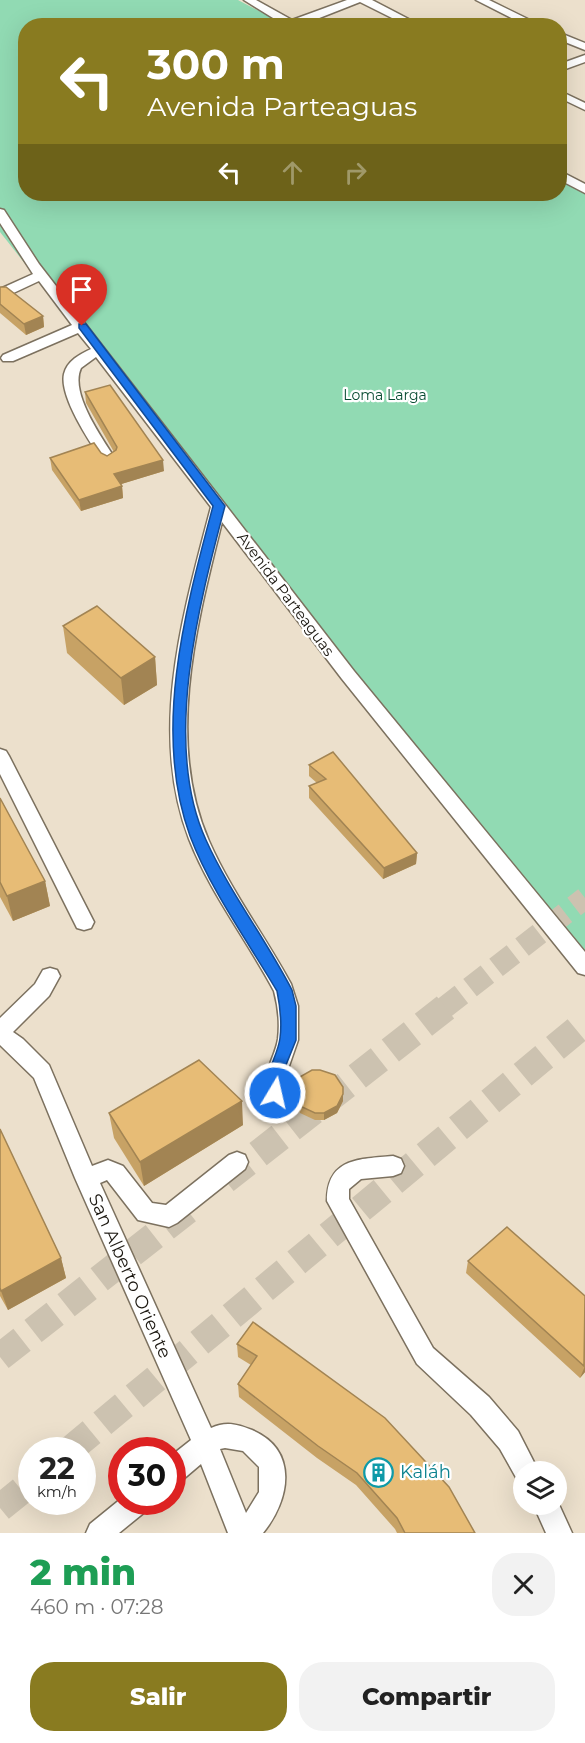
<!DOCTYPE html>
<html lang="es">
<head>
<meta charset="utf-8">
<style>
	:root { --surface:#fff; --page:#f2f2f2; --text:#222; --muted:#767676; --accent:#897b20 }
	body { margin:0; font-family:Montserrat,sans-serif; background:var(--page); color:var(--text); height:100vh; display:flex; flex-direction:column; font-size:22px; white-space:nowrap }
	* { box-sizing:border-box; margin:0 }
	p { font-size:20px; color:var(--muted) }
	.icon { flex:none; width:33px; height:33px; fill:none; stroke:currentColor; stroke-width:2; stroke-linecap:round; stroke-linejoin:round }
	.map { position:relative; height:1533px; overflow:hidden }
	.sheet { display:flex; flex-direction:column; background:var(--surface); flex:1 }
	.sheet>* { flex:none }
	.hud { position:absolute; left:18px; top:18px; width:549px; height:183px; border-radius:24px; box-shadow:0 6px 24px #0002; background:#897b20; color:#fff; overflow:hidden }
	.controls { position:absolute; left:513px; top:1461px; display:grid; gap:12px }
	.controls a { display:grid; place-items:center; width:54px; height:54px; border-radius:50%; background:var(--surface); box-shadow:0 6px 24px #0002; font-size:30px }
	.speed { position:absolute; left:18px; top:1437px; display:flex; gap:12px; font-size:30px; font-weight:700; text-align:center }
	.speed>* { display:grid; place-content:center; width:78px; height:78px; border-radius:50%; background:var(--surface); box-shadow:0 6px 24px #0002; line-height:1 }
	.speed small { font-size:15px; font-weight:400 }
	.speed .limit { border:9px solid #d22; background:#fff; color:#111 }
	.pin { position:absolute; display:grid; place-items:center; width:51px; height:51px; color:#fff; margin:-62px -26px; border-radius:50% 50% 50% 0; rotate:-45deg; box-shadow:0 0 6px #0007 }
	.pin .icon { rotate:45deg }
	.me { position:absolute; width:66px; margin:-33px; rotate:9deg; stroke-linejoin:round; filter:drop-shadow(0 0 4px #0008) }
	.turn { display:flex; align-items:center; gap:21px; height:126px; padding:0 30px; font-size:27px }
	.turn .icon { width:78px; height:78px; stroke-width:2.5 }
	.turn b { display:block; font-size:42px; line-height:51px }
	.lanes { display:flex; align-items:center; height:57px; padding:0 30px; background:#0003; justify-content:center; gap:30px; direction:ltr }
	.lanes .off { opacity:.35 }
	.round { display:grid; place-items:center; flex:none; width:63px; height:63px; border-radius:24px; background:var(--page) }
	.headline { display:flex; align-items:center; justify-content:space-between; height:102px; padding:0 30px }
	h1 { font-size:36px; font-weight:800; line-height:45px; color:#1e9e55 }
	.action { display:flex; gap:12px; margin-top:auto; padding:12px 30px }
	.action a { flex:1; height:69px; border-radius:24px; background:var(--accent); color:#fff; font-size:24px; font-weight:800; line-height:69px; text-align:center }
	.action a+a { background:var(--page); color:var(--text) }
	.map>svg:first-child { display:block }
</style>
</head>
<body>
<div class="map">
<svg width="585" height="1533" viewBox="0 0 585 1533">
	<rect width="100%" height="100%" fill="#ece0cc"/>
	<path fill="#91dab3" d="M0 0H238L286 25 26 26V194H560V175L585 189V952L219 509 0 232Z"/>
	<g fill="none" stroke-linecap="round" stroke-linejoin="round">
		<path stroke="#ccc2b0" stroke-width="22" stroke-dasharray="22 11" stroke-linecap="butt" d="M444 1008 585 898"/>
		<path stroke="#ccc2b0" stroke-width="28" stroke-dasharray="28 14" stroke-linecap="butt" d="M225 1180 446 1007
			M0 1357 190 1208
			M70 1450 585 1023
			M0 1508 32 1482"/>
		<defs>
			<path id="minor" d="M244 0H256L292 20 347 0H372L422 26H408L360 2 299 26H286Z
				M476 0H489L542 26H527Z
				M560 33 585 43V50L560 40Z
				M585 55V62L560 71V64Z
				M560 91 585 103V110L560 98Z
				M560 171 585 184V193L560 180Z
				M0 209 4 210 39 264 354 671 585 952V975L578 973 342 679 222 522C197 623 165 741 209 841 231 891 265 936 291 984L298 1006V1040L289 1066 286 1093 283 1100 275 1102 267 1100C258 1079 275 1059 278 1039 280 1023 278 1006 274 991 247 940 210 893 189 839 148 732 183 613 211 507L96 357 81 368C69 393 103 439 116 460L109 465 104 463C91 444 59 397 64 374 67 361 80 354 91 349L78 333 13 361H3L1 358 3 355 72 325 39 281 7 296H0V289L33 274 0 223Z
				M0 749 6 751 9 756 94 922 91 928 84 930 77 928 0 774Z
				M50 968 57 970 60 976 49 996 13 1032 23 1039 49 1065 92 1166 108 1160 123 1166 152 1203 166 1205 229 1155 237 1152 245 1155 248 1162 245 1169 177 1223 169 1227 138 1220 107 1180 100 1183 211 1428C226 1421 237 1424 252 1430 299 1450 290 1500 263 1533H228L201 1464 181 1481 172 1484V1455L191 1440 75 1178 34 1078 0 1045V1018L35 984 43 970ZM225 1448 243 1451 259 1467V1492L246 1513 220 1449Z
				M393 1156 401 1159 404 1166 401 1173 393 1176 361 1179 349 1189V1199L433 1348 489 1397 518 1431 539 1472H524V1483L518 1481 500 1449 471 1415 417 1364 327 1201C327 1158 359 1159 393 1156Z
				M122 1498V1502H150L146 1511 119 1533H86L90 1524Z
				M556 1498 572 1533H546L533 1504H556Z"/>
		</defs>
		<use href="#minor" stroke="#7c715f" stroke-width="3"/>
		<use href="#minor" fill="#fff" fill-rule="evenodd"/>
	</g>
	<path fill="#c7a265" d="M0 287 43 316 44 327 26 335 0 313Z
		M85 392 164 471 121 484 122 486 123 498 81 511 52 470 50 458 101 453 107 456 114 452 86 403Z
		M63 626 155 657 157 685 124 705 67 653Z
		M309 765 417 853 416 864 383 879 309 798V786L317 783 309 776Z
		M0 798 45 881 50 906 13 921 0 897Z
		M293 1092 343 1094V1101L337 1113 324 1120H315L300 1113 293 1100Z
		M109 1113 243 1125 144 1186 114 1138Z
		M0 1129 61 1258 66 1278 8 1310 0 1296Z
		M468 1261 585 1296V1372L580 1378 466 1273Z
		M253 1322 475 1533H397L395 1529 356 1485 317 1458 239 1397 238 1384 251 1365 238 1357 237 1344Z"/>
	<path fill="#a28453" d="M43 316 44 327 26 335 24 324Z
		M163 460 164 471 115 486 114 474Z
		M122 486 123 498 81 511 79 500Z
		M155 657 157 685 124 705 121 678Z
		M417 853 416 864 383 879 384 868Z
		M45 881 50 906 13 921 7 896Z
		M343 1094V1101L337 1113 324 1120V1113Z
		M242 1101 243 1125 144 1186 140 1162Z
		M61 1258 66 1278 8 1310 1 1291Z
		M585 1366V1372L580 1378Z"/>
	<path fill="#e7bc76" stroke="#a28453" stroke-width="1.5" d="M0 287H6L43 316 24 324 0 304Z
		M110 385 163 460 114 474 122 486 79 500 50 458 94 443 101 453 107 456 116 450 117 447 85 392Z
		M97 606 155 657 121 678 63 626Z
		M333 752 417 853 384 868 309 786 326 779 309 765Z
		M0 798 45 881 7 896 0 882Z
		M199 1060 242 1101 140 1162 109 1113Z
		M312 1070H320L335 1075 343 1087V1094L337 1106 324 1113H315L300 1106 293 1092 298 1078Z
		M0 1129 61 1258 1 1291 0 1288Z
		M507 1227 585 1296 584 1366 468 1261Z
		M253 1322 385 1418 449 1487 475 1533H405L397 1518 357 1473 318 1446 238 1384 257 1356 237 1344Z"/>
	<path fill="#1a73e8" stroke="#114b97" stroke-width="1.5" d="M79 324H86L225 506C199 604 162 744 206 840 230 893 266 939 292 990L296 1006V1040L286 1065 280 1098 275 1100 269 1098C260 1079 278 1057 280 1038 282 1023 280 1006 277 991 248 942 210 889 190 836 152 731 185 611 213 506L79 328Z"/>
	<defs>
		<symbol id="building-ring" viewBox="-11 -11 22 22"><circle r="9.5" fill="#fff" stroke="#0f9aa8" stroke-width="1.5"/><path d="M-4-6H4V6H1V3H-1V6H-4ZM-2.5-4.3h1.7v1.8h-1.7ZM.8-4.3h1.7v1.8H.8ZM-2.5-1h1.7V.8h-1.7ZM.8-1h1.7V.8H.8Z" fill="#0f9aa8"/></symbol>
	</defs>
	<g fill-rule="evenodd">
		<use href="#building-ring" x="362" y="1456" width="33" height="33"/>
	</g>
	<g text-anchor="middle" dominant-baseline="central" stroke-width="4.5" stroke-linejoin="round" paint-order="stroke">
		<g font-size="14" fill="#074b31" stroke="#fff">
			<text x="385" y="395">Loma Larga</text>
		</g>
		<g font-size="15" fill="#1a160f" stroke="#fff">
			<text transform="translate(286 594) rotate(53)">Avenida Parteaguas</text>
		</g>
		<g font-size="18" fill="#1a160f" stroke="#fff">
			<text transform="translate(130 1276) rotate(66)">San Alberto Oriente</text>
		</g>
		<g font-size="18" fill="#0d838f" stroke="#fff" text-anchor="start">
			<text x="400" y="1472">Kaláh</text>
		</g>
	</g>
</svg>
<div class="controls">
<a><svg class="icon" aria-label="layers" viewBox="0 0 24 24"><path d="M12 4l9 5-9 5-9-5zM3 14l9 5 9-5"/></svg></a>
</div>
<div class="speed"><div>22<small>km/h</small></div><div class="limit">30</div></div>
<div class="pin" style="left:82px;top:326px;background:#d93025"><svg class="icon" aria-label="arrive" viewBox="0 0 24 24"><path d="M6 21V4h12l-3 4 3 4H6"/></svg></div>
<svg class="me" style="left:275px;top:1093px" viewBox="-20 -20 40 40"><circle r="17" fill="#1a73e8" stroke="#fff" stroke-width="3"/><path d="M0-11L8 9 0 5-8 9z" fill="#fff"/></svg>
<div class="hud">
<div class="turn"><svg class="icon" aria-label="left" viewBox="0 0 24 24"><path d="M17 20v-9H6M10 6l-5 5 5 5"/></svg><div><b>300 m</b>Avenida Parteaguas</div></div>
<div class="lanes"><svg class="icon" aria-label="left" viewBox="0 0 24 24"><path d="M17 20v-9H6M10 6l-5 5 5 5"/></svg><svg class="icon off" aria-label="ahead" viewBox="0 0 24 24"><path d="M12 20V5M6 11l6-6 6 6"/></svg><svg class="icon off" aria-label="right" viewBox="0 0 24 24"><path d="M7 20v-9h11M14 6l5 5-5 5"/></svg></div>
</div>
</div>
<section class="sheet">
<div class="headline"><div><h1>2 min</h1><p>460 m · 07:28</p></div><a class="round"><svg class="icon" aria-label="close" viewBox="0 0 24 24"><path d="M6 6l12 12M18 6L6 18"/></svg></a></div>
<div class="action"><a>Salir</a><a>Compartir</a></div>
</section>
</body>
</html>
